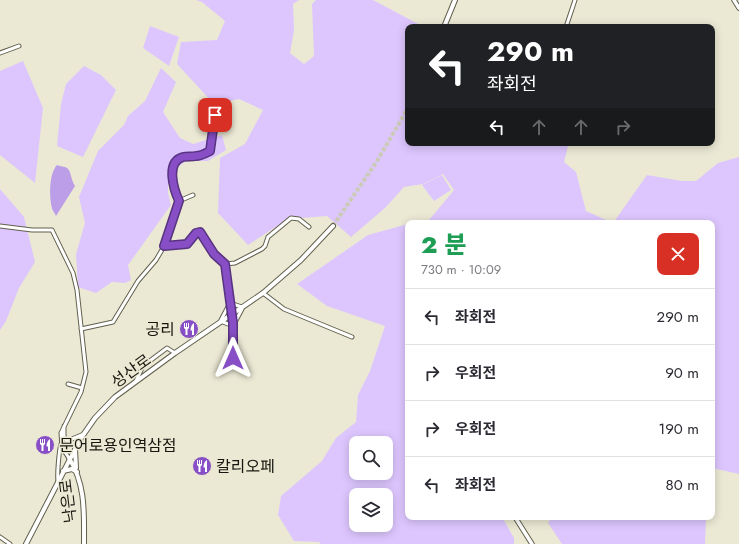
<!DOCTYPE html>
<html lang="ko">
<head>
<meta charset="utf-8">
<style>
	:root { --surface:#fff; --page:#f2f2f3; --text:#2b2b33; --muted:#7c7c81; --line:#e1e1e2 }
	body { margin:0; font-family:Jost,"Noto Sans KR",sans-serif; background:var(--page); color:var(--text); height:100vh; display:flex; flex-direction:column; font-size:15px; white-space:nowrap }
	* { box-sizing:border-box; margin:0 }
	p { font-size:13px; color:var(--muted) }
	.icon { flex:none; width:22px; height:22px; fill:none; stroke:currentColor; stroke-width:2; stroke-linecap:round; stroke-linejoin:round }
	.map { position:relative; flex:1; overflow:hidden }
	.drawer { position:absolute; left:405px; top:220px; width:310px; height:300px; display:flex; flex-direction:column; background:var(--surface); border-radius:8px; box-shadow:0 2px 10px #0003 }
	.drawer>* { flex:none }
	.hud { position:absolute; left:405px; top:24px; width:310px; height:122px; border-radius:8px; box-shadow:0 2px 10px #0003; background:#202124; color:#fff; overflow:hidden }
	.controls { position:absolute; left:349px; top:436px; display:grid; gap:8px }
	.controls a { display:grid; place-items:center; width:44px; height:44px; border-radius:8px; background:var(--surface); box-shadow:0 2px 10px #0003; font-size:20px }
	.pin { position:absolute; display:grid; place-items:center; width:34px; height:34px; color:#fff; margin:-17px; border-radius:8px; box-shadow:0 2px 6px #0006 }
	.me { position:absolute; width:44px; margin:-22px; rotate:0deg; stroke-linejoin:round; filter:drop-shadow(0 0 3px #0008) }
	.turn { display:flex; align-items:center; gap:14px; height:84px; padding:0 16px; font-size:18px }
	.turn .icon { width:52px; height:52px; stroke-width:2.5 }
	.turn b { display:block; font-size:28px; line-height:34px }
	.lanes { display:flex; align-items:center; height:38px; padding:0 16px; background:#0003; justify-content:center; gap:20px; direction:ltr }
	.lanes .off { opacity:.35 }
	.round { display:grid; place-items:center; flex:none; width:42px; height:42px; border-radius:8px; background:var(--page) }
	.headline { display:flex; align-items:center; justify-content:space-between; height:68px; padding:0 16px }
	h1 { font-size:24px; font-weight:800; line-height:30px; color:#1e9e55 }
	ul { padding:0; list-style:none }
	li { display:flex; align-items:center; gap:12px; height:56px; padding:0 16px; border-top:1px solid var(--line) }
	li div { flex:1 }
	li b { display:block; font-size:15px }
	li em { font-style:normal }
	.map>svg:first-child { display:block }
</style>
</head>
<body>
<div class="map">
<svg width="739" height="544" viewBox="0 0 739 544">
	<rect width="100%" height="100%" fill="#ebe9d4"/>
	<path fill="#ddc6fe" fill-rule="evenodd" d="M196 0H299L293 4 294 30 290 53 304 64 314 56 312 4 316 0H373L424 27H408V143H561L568 146 564 162 576 172 586 211 613 223H415L429 220 454 190 443 174 423 184 404 187 385 208 351 237 327 216 288 219 248 245 218 213 220 158 245 144 263 110 239 99 214 104 177 64 181 42 217 40 225 21 202 2Z
		M150 26 179 37 169 66 143 48Z
		M23 61 43 108 35 183 0 155V71Z
		M84 66 101 75 116 90 83 157 57 146 61 104 66 84Z
		M161 68 176 82 163 112 180 138 193 144 222 135 226 150 208 161H186L168 175V193L171 205 128 265 131 280 125 283 112 282 96 293 78 287 76 254 85 223 79 197 98 151 124 125 128 116 145 101Z
		M739 157V474L712 468V223H613L647 175 682 181H696L718 163Z
		M442 175 451 190 434 201 422 185Z
		M0 189 24 217 35 262 19 288 6 321 0 330Z
		M408 224V517H502L514 538V544H321L319 542 294 541 278 515 281 496 322 461 336 438 356 422 358 395 370 371 385 326 327 306 297 284 368 235ZM356 443H386V473H356ZM356 495H386V525H356Z
		M552 517H706L705 544H562L548 523Z"/>
	<path fill="#bc9de7" d="M57 165C61 167 64 166 67 168 71 170 71 181 75 186L56 216C55 213 52 210 52 208 49 196 49 174 57 165Z"/>
	<g fill="none" stroke-linecap="round" stroke-linejoin="round">
		<path stroke="#cbcab6" stroke-width="4" stroke-dasharray="4 2" stroke-linecap="butt" d="M333 226 377 161 408 108"/>
		<defs>
			<path id="minor" d="M566 27 575 0
				M0 53 19 46
				M179 201 193 195
				M0 226 32 230H52L73 273 77 290 86 372 81 392 61 433 62 448 69 458
				M164 247 187 244 196 233 200 232 214 254 225 264 233 323V358
				M225 264 235 263 262 249 265 246 268 237 291 218 299 219 309 227
				M263 293 284 309 352 337
				M221 320 230 303 242 307
				M223 322 233 326 242 309
				M81 329 113 322 138 281 156 260 166 243 179 201C174 190 166 162 184 157 187 156 192 157 196 157 201 156 206 153 211 151L215 115
				M136 381 143 366 167 348 175 353
				M68 384 82 388
				M64 426V437L67 441 84 434
				M58 481C57 475 59 450 61 444
				M0 537 10 544"/>
			<path id="tertiary" d="M734 0 739 8
				M515 517 532 544"/>
			<path id="secondary" d="M444 27 455 0
				M75 449 76 468
				M69 458C86 485 84 514 84 544
				M63 471 72 469 77 472
				M26 544 81 438 95 418 115 397 175 353 263 293 301 260 333 226"/>
		</defs>
		<use href="#minor" stroke="#615f4d" stroke-width="5"/>
		<use href="#tertiary" stroke="#615f4d" stroke-width="5.5"/>
		<use href="#secondary" stroke="#615f4d" stroke-width="6"/>
		<use href="#minor" stroke="#fff" stroke-width="3"/>
		<use href="#tertiary" stroke="#fff" stroke-width="3.5"/>
		<use href="#secondary" stroke="#fff" stroke-width="4"/>
	</g>
	<g fill="none" stroke-linecap="round" stroke-linejoin="round">
		<defs>
			<path id="route" d="M215 115 210 151C206 153 201 156 196 156 192 157 187 156 183 157 165 162 174 190 179 201L164 246 187 244 196 233 200 232 214 254 225 264 233 323V358"/>
		</defs>
		<use href="#route" stroke="#583380" stroke-width="10"/>
		<use href="#route" stroke="#874ec5" stroke-width="7"/>
	</g>
	<defs>
		<symbol id="restaurant-disc" viewBox="-11 -11 22 22"><circle r="9.5" fill="#874ec5" stroke="#ebe9d4"/><path d="M-5-6h1v4h1v-4h1v4h1v-4h1v5L-1.5 .5V6h-2V.5L-5-1ZM5-6V6H3V1.5H1.5Q1.5-4 5-6Z" fill="#fff"/></symbol>
	</defs>
	<g fill-rule="evenodd">
		<use href="#restaurant-disc" x="178" y="318" width="22" height="22"/>
		<use href="#restaurant-disc" x="34" y="434" width="22" height="22"/>
		<use href="#restaurant-disc" x="191" y="455" width="22" height="22"/>
	</g>
	<g text-anchor="middle" dominant-baseline="central" stroke-width="3" stroke-linejoin="round" paint-order="stroke">
		<g font-size="16" fill="#17170f" stroke="#ebe9d4" text-anchor="start">
			<text x="175" y="329" text-anchor="end">공리</text>
			<text x="59" y="445">문어로용인역삼점</text>
			<text x="216" y="466">칼리오페</text>
		</g>
		<g font-size="16" fill="#17170f" stroke="#ebe9d4">
			<text transform="translate(131 371) rotate(-36)">성산로</text>
			<text transform="translate(68 501) rotate(-97)">낙은로</text>
		</g>
	</g>
</svg>
<div class="controls">
<a><svg class="icon" aria-label="search" viewBox="0 0 24 24"><circle cx="10" cy="10" r="6"/><path d="M15 15l6 6"/></svg></a>
<a><svg class="icon" aria-label="layers" viewBox="0 0 24 24"><path d="M12 4l9 5-9 5-9-5zM3 14l9 5 9-5"/></svg></a>
</div>
<div class="pin" style="left:215px;top:115px;background:#d93025"><svg class="icon" aria-label="arrive" viewBox="0 0 24 24"><path d="M6 21V4h12l-3 4 3 4H6"/></svg></div>
<svg class="me" style="left:233px;top:358px" viewBox="-20 -20 40 40"><path d="M0-17L14 15 0 8-14 15z" fill="#874ec5" stroke="#fff" stroke-width="4"/></svg>
<div class="hud">
<div class="turn"><svg class="icon" aria-label="left" viewBox="0 0 24 24"><path d="M17 20v-9H6M10 6l-5 5 5 5"/></svg><div><b>290 m</b>좌회전</div></div>
<div class="lanes"><svg class="icon" aria-label="left" viewBox="0 0 24 24"><path d="M17 20v-9H6M10 6l-5 5 5 5"/></svg><svg class="icon off" aria-label="ahead" viewBox="0 0 24 24"><path d="M12 20V5M6 11l6-6 6 6"/></svg><svg class="icon off" aria-label="ahead" viewBox="0 0 24 24"><path d="M12 20V5M6 11l6-6 6 6"/></svg><svg class="icon off" aria-label="right" viewBox="0 0 24 24"><path d="M7 20v-9h11M14 6l5 5-5 5"/></svg></div>
</div>
<section class="drawer">
<div class="headline"><div><h1>2 분</h1><p>730 m · 10:09</p></div><a class="round" style="background:#d93025;color:#fff"><svg class="icon" aria-label="close" viewBox="0 0 24 24"><path d="M6 6l12 12M18 6L6 18"/></svg></a></div>
<ul>
<li><svg class="icon" aria-label="left" viewBox="0 0 24 24"><path d="M17 20v-9H6M10 6l-5 5 5 5"/></svg><div><b>좌회전</b></div><em>290 m</em></li>
<li><svg class="icon" aria-label="right" viewBox="0 0 24 24"><path d="M7 20v-9h11M14 6l5 5-5 5"/></svg><div><b>우회전</b></div><em>90 m</em></li>
<li><svg class="icon" aria-label="right" viewBox="0 0 24 24"><path d="M7 20v-9h11M14 6l5 5-5 5"/></svg><div><b>우회전</b></div><em>190 m</em></li>
<li><svg class="icon" aria-label="left" viewBox="0 0 24 24"><path d="M17 20v-9H6M10 6l-5 5 5 5"/></svg><div><b>좌회전</b></div><em>80 m</em></li>
</ul>
</section>
</div>
</body>
</html>
